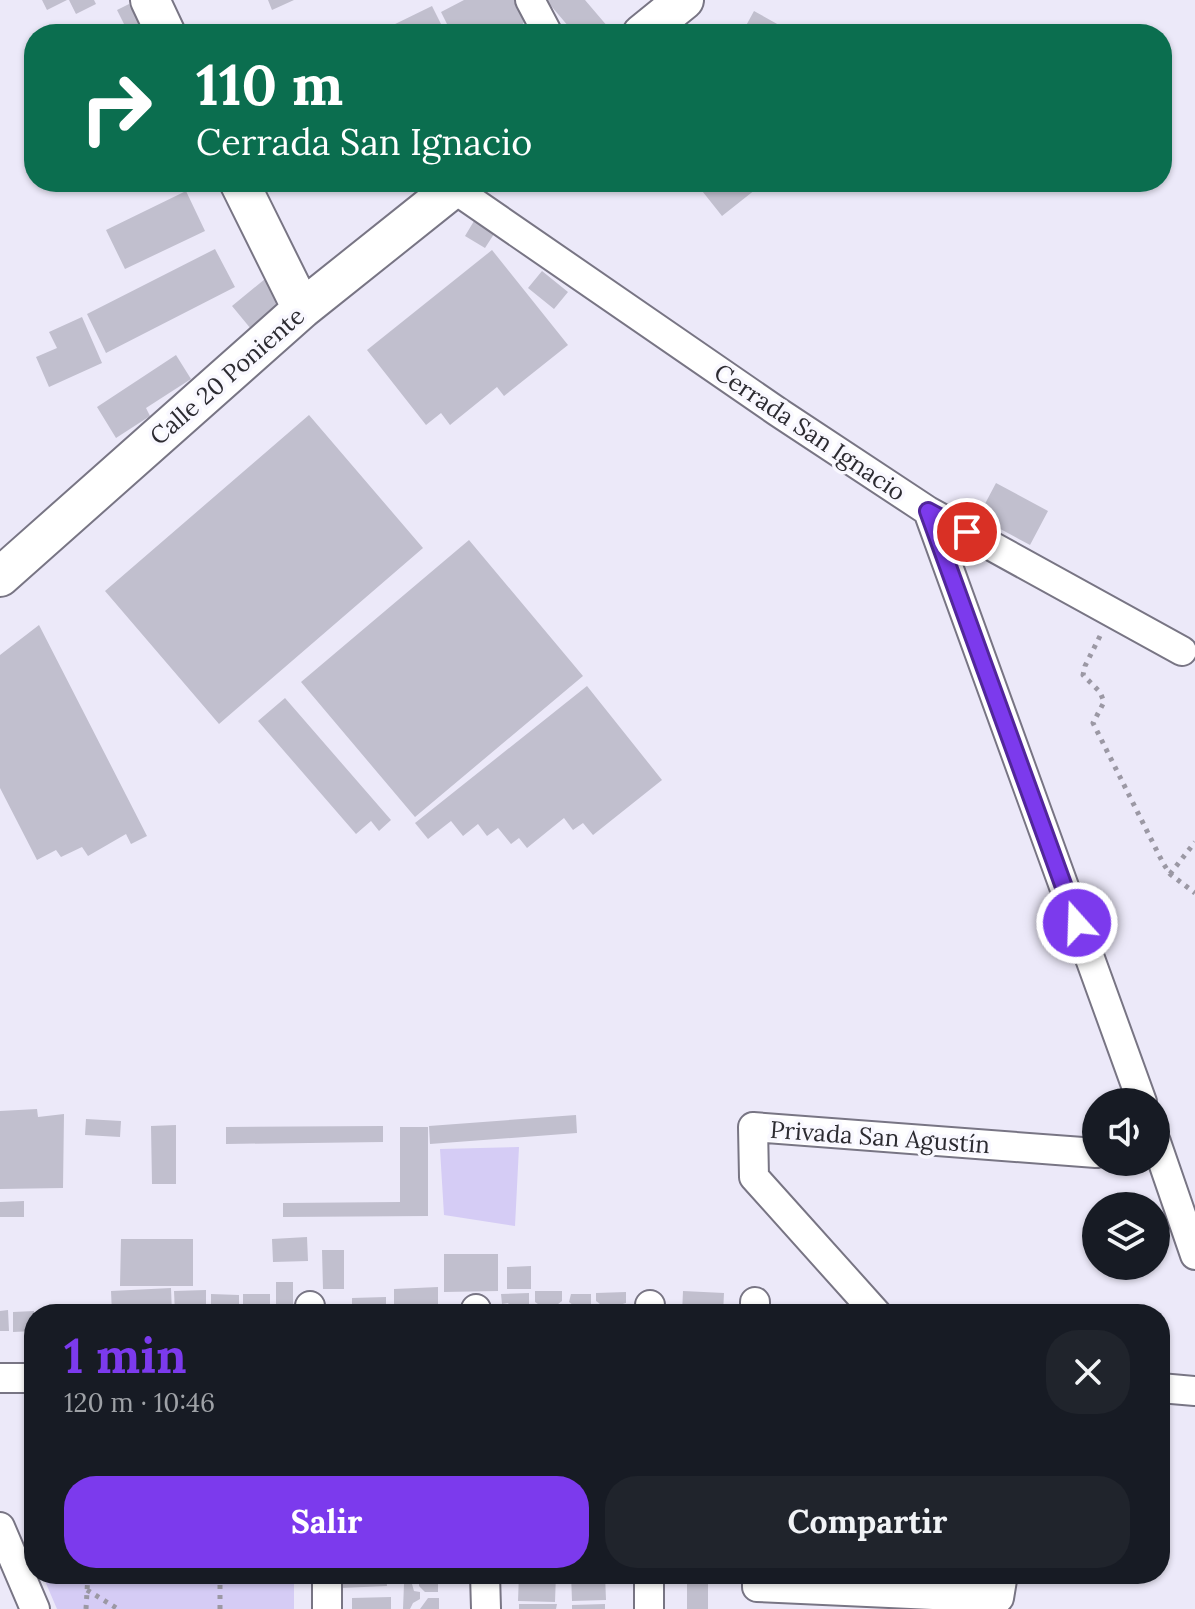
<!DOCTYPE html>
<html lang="es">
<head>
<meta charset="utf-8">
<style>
	:root { --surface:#171b24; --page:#20242c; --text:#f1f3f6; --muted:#9ea1a6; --accent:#7c3aed }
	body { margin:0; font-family:Lora,serif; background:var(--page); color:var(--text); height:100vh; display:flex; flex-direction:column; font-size:30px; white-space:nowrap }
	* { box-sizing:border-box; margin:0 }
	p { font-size:26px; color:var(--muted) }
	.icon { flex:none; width:44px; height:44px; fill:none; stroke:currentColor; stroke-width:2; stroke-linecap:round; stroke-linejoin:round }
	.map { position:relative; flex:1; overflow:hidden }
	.sheet { position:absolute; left:24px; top:1304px; width:1146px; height:280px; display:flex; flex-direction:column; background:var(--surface); border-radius:32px; box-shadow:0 2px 6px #0004 }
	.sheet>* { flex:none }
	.top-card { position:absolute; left:24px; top:24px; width:1148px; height:168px; border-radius:32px; box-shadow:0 2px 6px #0004; background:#0b6e4f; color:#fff; overflow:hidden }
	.tools { position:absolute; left:1082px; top:1088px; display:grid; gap:16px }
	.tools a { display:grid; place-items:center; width:88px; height:88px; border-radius:50%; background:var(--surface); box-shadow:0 2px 6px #0004; font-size:40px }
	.pin { position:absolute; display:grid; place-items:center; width:68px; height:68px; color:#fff; margin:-34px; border:4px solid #fff; border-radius:50%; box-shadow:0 2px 8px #0007 }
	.me { position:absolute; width:88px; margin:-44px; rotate:340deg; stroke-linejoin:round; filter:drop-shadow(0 0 6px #0008) }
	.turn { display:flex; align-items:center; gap:28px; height:168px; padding:0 40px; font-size:36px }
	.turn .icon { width:104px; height:104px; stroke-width:2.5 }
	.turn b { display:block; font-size:56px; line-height:68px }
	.round { display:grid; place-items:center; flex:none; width:84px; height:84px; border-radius:32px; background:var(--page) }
	.overview { display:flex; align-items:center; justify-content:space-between; height:136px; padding:0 40px }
	h1 { font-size:48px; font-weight:800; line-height:60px; color:var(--accent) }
	.primary-button { display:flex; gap:16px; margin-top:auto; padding:16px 40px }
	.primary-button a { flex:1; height:92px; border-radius:32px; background:var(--accent); color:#fff; font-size:32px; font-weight:800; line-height:92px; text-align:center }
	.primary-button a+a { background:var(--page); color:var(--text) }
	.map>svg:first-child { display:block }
</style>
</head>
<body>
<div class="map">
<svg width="1195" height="1609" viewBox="0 0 1195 1609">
	<rect width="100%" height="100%" fill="#ece9f9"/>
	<path fill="#d5ccf5" d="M519 1147 515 1226 444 1215 440 1149Z
		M42 1574H294V1609H57Z"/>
	<path fill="#c1bfce" d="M42 0H67L47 10Z
		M69 0H94L96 4 76 14Z
		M268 0H294L272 10Z
		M464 0H514L525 21 515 34H452L441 12Z
		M546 0H585L614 34H575Z
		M129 4 141 26 128 32 117 10Z
		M432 6 444 30 436 34H392L389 27Z
		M754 11 795 34H744L742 33Z
		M695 182H765L722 216Z
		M186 191 205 231 125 269 106 230Z
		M474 221 494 234 485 248 465 236Z
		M215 249 235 287 106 353 87 314Z
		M492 250 568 345 504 396 497 387 450 425 441 413 426 425 367 350Z
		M542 271 568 292 554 309 528 288Z
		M265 279 284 303 251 329 232 306Z
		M82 317 102 363 49 387 36 357 57 348 49 332Z
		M176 355 191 379 146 408 150 416 116 438 97 407Z
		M309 415 423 548 219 724 105 591Z
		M996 483 1048 511 1030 545 978 517Z
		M469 540 583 676 415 817 301 682Z
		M39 625 147 836 131 844 126 834 88 856 82 847 61 857 56 850 37 860 0 788V655Z
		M587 686 662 780 593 835 583 823 573 830 564 818 527 848 519 838 511 844 498 828 487 836 478 824 463 836 451 821 428 839 415 823Z
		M285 698 391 820 379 831 371 821 356 834 258 721Z
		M37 1109 38 1117 64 1114 63 1188 0 1189V1111Z
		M576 1115 577 1133 430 1144 429 1126Z
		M86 1119 121 1121 120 1137 85 1135Z
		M176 1125V1184H152L151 1126Z
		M383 1126V1142L226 1144V1127Z
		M400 1127H428V1216L283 1217V1203L400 1202Z
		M24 1201V1217H0V1202Z
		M307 1237 308 1261 273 1262 272 1239Z
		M121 1239H193V1286H120Z
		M322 1250H344V1289H323Z
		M444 1254H498V1291L444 1292Z
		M531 1266V1289H507V1267Z
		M276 1282H293V1314H276Z
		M438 1287V1314H401V1309H394V1289Z
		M171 1288 172 1314H112L111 1291Z
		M206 1290V1314H175L174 1291Z
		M535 1291H562V1301L553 1308 545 1309 535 1302Z
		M683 1291 724 1293 723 1314H682Z
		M626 1292V1303L616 1306 604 1307 596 1301V1293Z
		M529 1293V1304L522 1305 519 1310 512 1309 508 1303 502 1304 501 1294Z
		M211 1294 239 1295V1314H211Z
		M243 1294H270V1314H243Z
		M571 1294H591V1304L585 1309 577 1308 569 1302Z
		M386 1297V1314H352V1298Z
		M495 1306H504L512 1314H495Z
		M562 1306H569L579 1314H546Z
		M533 1308 545 1314H517L519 1310Z
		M599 1309 611 1314H584L591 1310Z
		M8 1310 9 1331H0V1311Z
		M34 1311V1331L13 1332V1312Z
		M87 1311H107L108 1314H87Z
		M340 1574H386L387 1586 341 1588Z
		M421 1574H438V1592H425L419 1586V1578Z
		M519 1574H556L555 1602 518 1601Z
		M571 1574H605L606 1600 572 1601Z
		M687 1581H708V1609H687Z
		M404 1584H412L414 1591 420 1592V1599L413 1603 410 1609H403Z
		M391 1597V1609H352V1598Z
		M428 1598H439V1609H420Z
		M519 1604H557L556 1609H519Z
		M605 1604V1609H572V1605Z"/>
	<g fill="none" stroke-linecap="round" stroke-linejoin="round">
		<defs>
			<path id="street" d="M530 0 548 34
				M453 188 778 412 928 511 1182 651
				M928 511 1142 1102
				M1156 1142 1195 1255
				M755 1302V1314
				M476 1309V1314
				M310 1314V1306
				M650 1314V1305
				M877 1314 754 1177 753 1127 1096 1153
				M0 1378H34
				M1160 1388 1195 1391
				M0 1527 35 1609
				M327 1574V1609
				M485 1574 486 1609
				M757 1574V1587L999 1598 1003 1574
				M649 1609V1574"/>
			<path id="secondary" d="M150 0 166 34
				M642 34 684 0
				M239 182 302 309
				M0 577 302 309 461 182"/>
		</defs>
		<use href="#street" stroke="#787584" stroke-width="32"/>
		<use href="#secondary" stroke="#787584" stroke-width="42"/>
		<path stroke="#9b98a4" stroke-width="5" stroke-dasharray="4 6" stroke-linecap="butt" d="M1100 636 1085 666 1083 675 1100 692 1104 702 1093 723 1163 863 1170 874 1195 893
			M1170 874 1195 842
			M87 1590 118 1609
			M86 1609 88 1574
			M220 1609V1574"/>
		<use href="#street" stroke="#fff" stroke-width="28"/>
		<use href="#secondary" stroke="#fff" stroke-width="38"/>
	</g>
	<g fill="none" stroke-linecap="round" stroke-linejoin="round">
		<defs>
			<path id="route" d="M967 532 928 511 1077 923"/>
		</defs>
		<use href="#route" stroke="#51269a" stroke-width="20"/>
		<use href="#route" stroke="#7c3aed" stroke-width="14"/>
	</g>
	<g text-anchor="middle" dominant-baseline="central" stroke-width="7" stroke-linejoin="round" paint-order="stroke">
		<g font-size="24" fill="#2c2b31" stroke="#f9f8ff">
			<text transform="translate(227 376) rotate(-41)">Calle 20 Poniente</text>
			<text transform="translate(810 432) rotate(34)">Cerrada San Ignacio</text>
			<text transform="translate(880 1137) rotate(4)">Privada San Agustín</text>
		</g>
	</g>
</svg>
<div class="tools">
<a><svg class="icon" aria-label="sound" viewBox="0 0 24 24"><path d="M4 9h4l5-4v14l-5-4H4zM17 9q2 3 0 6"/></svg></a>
<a><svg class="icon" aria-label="layers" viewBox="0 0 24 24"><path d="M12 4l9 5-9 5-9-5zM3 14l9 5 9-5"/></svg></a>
</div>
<div class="pin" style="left:967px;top:532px;background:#d93025"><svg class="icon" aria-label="arrive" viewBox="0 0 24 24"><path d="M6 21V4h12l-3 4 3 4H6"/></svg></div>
<svg class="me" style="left:1077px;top:923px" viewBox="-20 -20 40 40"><circle r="17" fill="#7c3aed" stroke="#fff" stroke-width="3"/><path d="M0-11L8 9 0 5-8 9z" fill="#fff"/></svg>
<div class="top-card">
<div class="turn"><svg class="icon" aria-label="right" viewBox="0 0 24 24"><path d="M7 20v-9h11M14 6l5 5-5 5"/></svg><div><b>110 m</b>Cerrada San Ignacio</div></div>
</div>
<section class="sheet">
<div class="overview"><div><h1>1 min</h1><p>120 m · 10:46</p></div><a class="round"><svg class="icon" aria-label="close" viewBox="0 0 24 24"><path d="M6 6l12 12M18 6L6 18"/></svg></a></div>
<div class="primary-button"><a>Salir</a><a>Compartir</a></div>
</section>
</div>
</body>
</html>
